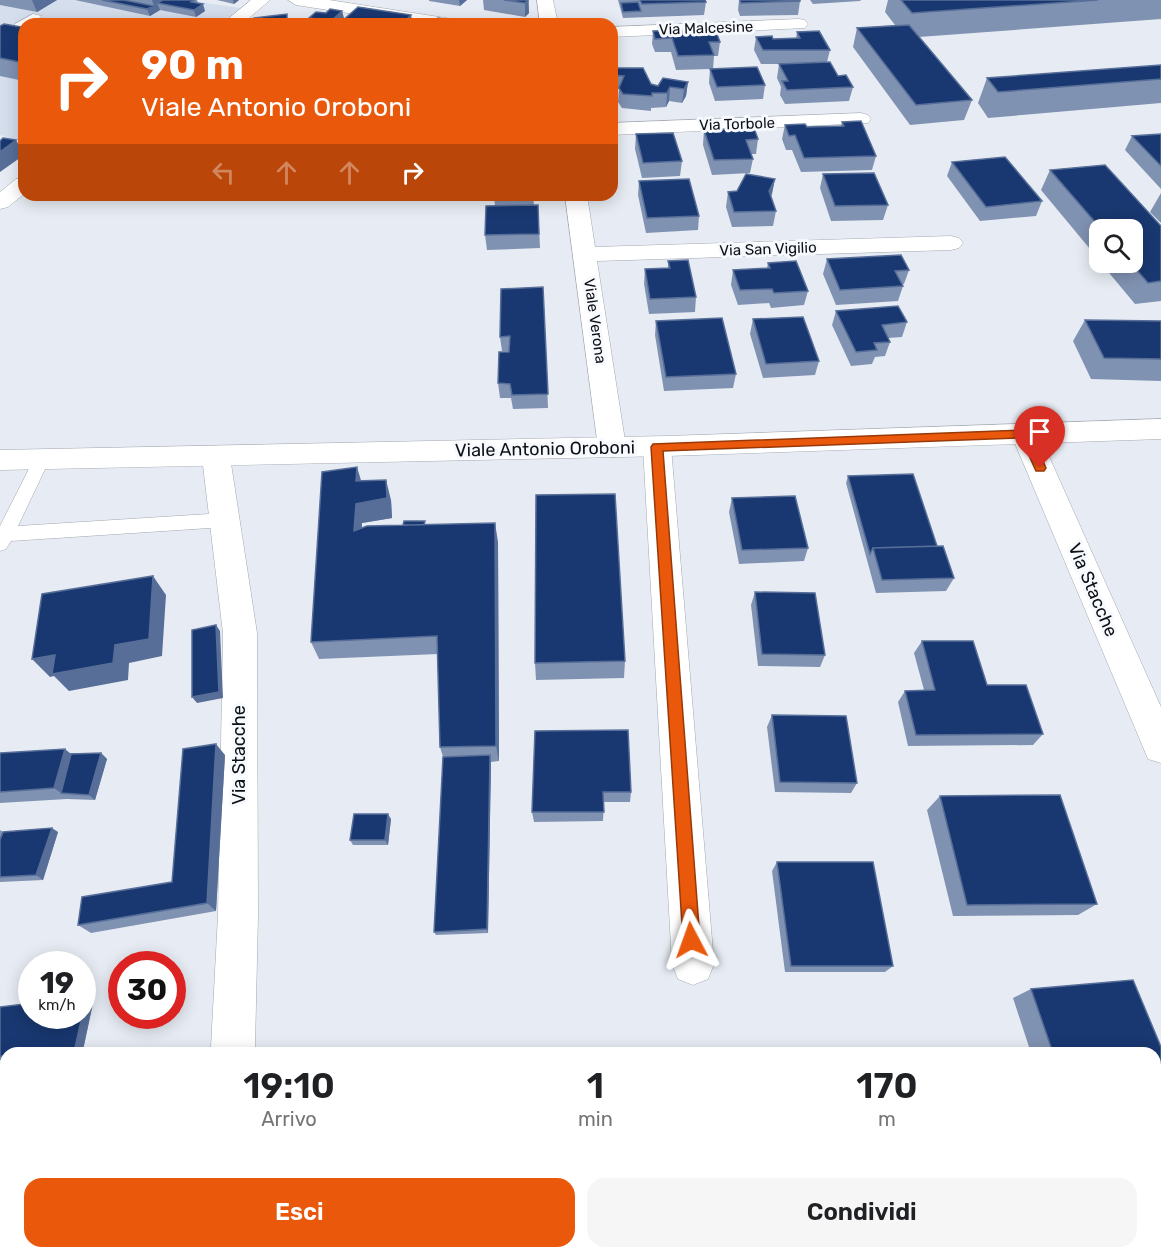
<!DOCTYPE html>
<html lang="it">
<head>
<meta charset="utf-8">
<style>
	:root { --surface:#fff; --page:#f6f6f6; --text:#202124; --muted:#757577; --accent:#ea580c }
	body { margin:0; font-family:Rubik,sans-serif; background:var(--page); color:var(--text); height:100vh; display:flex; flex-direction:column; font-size:22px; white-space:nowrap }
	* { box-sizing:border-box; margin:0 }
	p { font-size:20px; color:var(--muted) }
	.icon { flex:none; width:33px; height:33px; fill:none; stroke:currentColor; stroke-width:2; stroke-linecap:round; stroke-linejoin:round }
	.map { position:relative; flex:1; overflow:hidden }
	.drawer { position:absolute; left:0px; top:1047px; width:1161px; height:212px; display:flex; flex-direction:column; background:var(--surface); border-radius:18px 18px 0 0; box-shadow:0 3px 15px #0003 }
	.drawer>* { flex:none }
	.guide { position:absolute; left:18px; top:18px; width:600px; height:183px; border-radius:18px; box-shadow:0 3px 15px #0003; background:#ea580c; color:#fff; overflow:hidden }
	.fabs { position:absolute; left:1089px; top:219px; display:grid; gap:12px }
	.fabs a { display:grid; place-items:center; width:54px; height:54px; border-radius:12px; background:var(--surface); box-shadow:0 3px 15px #0003; font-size:30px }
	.speed { position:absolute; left:18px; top:951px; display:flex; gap:12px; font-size:30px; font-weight:700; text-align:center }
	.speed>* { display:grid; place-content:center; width:78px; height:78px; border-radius:50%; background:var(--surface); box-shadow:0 3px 15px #0003; line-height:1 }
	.speed small { font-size:15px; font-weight:400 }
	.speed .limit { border:9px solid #d22; background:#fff; color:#111 }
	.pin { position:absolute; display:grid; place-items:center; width:51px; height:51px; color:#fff; margin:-62px -26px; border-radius:50% 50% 50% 0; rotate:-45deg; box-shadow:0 0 6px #0007 }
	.pin .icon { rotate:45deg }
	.me { position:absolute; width:66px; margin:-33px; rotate:356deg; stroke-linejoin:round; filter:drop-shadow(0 0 4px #0008) }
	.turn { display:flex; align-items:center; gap:21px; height:126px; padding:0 24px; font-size:27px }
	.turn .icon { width:78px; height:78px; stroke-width:2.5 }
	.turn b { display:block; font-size:42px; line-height:51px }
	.lanes { display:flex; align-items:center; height:57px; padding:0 24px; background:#0003; justify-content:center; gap:30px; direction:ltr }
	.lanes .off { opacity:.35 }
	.eta { display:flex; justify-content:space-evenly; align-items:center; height:102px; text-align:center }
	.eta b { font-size:36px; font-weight:600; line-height:42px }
	.cta { display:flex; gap:12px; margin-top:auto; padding:12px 24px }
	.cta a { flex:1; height:69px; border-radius:18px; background:var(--accent); color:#fff; font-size:24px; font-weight:600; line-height:69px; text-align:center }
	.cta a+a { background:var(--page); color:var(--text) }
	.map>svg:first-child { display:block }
</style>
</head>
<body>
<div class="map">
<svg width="1161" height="1258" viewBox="0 0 1161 1258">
	<rect width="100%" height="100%" fill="#e7ecf4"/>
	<path fill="#d5deec" d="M0 0H186L240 8 219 24H24V142L0 135Z"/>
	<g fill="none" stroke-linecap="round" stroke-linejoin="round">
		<defs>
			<path id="service" d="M33 14 42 16 30 24H24V34L15 32V24Z
				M41 455 47 457 49 461 18 526 225 513 231 515 234 520 231 525 225 527 11 541 6 549 0 551V526L35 457Z
				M122 1252H155L153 1258H119Z"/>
			<path id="minor" d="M251 0H270L242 24H222Z
				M288 0H329L452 19 458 20 461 24H418L296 5Z
				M537 0H553L558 24H540Z
				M799 19 805 20 808 24 805 28 612 37V27Z
				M861 113 868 115 871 119 868 123 612 135V123Z
				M24 178V194L8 207 0 209V192L16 179Z
				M565 195H587L595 247 951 236 959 238 963 243 959 248 951 250 597 261 626 447 622 454 612 457 602 454 598 447Z
				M1025 424 1035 427 1039 434 1161 707V763L1148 759 1143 747 1011 434 1015 427Z
				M657 437 667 440 671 447 714 964 708 979 693 985 678 979 672 964 643 447 647 440Z
				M216 447 226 450 230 457 257 633 258 915 255 1046 258 1053H214L211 1047 218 915 223 633 202 457 206 450Z
				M391 1252H440L441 1258H391Z"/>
			<path id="tertiary" d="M1161 419V439L667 456 0 470V450L667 436Z"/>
		</defs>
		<use href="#service" stroke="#a3a8b0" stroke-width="1"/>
		<use href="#minor" stroke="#a3a8b0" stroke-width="1"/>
		<use href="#tertiary" stroke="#a3a8b0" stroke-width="1"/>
		<use href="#service" fill="#fff" fill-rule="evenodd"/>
		<use href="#minor" fill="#fff" fill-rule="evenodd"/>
		<use href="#tertiary" fill="#fff" fill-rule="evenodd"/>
	</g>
	<path fill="#8092b2" d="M0 0H57L37 12 0 5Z
		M75 0H197L198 4 205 11 196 17 160 10 150 16Z
		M217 0H239L234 4Z
		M429 0H467L460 6 429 1Z
		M483 0H529V13L525 17 484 10Z
		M618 0H705L706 2 704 15 623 18Z
		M739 0H800V1L798 15 740 16 738 10Z
		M810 0H861L860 1 813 4Z
		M888 0H1161V19L919 37 972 100 964 120 910 125 853 47 857 28 895 25 885 12Z
		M309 18H344L337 24H310Z
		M24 25V81L0 76V26L21 27Z
		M653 31 720 42 718 56H714L713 69 765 85 763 99 715 101 709 83 710 69 676 70 671 52H655L652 44Z
		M797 32 830 50 827 62 838 76 853 87 849 101 785 104 780 95 781 87 777 78 779 64H788H761L754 50 756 37 773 39 796 38Z
		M1161 65V103L988 118 978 103 987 78Z
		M612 68 651 84 658 86 688 82 686 96 682 103 669 101 666 107 651 108V111L622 108 618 102 619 89H612Z
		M842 122 876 156 872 170 801 172 792 150H786L782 139 785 125 807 127 841 126Z
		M704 130 758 139 756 154H751L753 159 750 173 712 175 703 145Z
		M636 134 682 161 680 176 642 178 635 149Z
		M1161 134V189L1125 150 1132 136Z
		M952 162 1042 201 1036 216 980 221 947 176Z
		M1050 170 1161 226V301L1135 304 1100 262H1132V230H1100V261L1041 190Z
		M823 174 888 205 883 220 831 221 820 188Z
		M775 179 771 196 776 211 773 226 732 227 726 207 728 192 737 191Z
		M639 181 699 216 698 230 646 233 638 195Z
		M1161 193V223L1150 212Z
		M494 195H533L534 205H538L540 248 487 250 485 235 495 206Z
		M827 259 909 270 904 284H902L903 286 898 301 836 305 823 274Z
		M668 261 696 297 695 312 649 314 644 284 645 269 668 268Z
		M768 263 808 291 804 305 771 308 769 303 738 305 731 285 733 270 767 268Z
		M543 287 548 408 513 409 511 398H500L498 383 509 351H502L500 337Z
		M836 311 907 322 902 337 888 338 890 342 885 356 875 357 872 364 851 366 832 325Z
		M753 319 819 361 815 375 763 378 750 334Z
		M1085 320 1161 321V381L1091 379 1073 341Z
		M656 321 736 374 733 388 664 391 655 335Z
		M848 476 937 546 954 578 946 591 876 593 846 483Z
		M361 481 391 500 392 518 362 523V528L426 525 498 542 499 761 491 762 488 933 436 935 434 932 443 757 440 747 438 654 319 659 311 642Z
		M732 498 808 548 804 561 739 564 729 512Z
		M755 592 825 655 820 667 758 666 751 605Z
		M922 641 987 685 1043 734 1033 745 908 746 898 702 905 691 924 690 914 653Z
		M625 661 624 678 536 680 535 663Z
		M772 715 857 783 851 793 775 792 767 727Z
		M535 731 631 792 630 802H604L603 821 534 822 532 812Z
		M0 753H101L107 759 95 800 67 799 0 803Z
		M225 755 216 911 91 933 78 925 172 882Z
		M940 796 1097 904 1078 915 953 916 927 810Z
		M391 819 388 845H353L350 840Z
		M0 830 3 832H58L43 880 0 882Z
		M777 862 893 966 885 972H785L772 871Z
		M1031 989 1161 1047V1107L1155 1108V1053H1031L1013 998Z
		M86 1000 93 1003 83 1050 59 1053H6V1059L0 1060V1007Z
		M703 1252H855L856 1258H708L704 1256Z"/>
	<path fill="#576e98" d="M32 0H57L37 12Z
		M152 0H175L157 3 160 10 150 16 147 9 154 6Z
		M233 0H239L234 4Z
		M459 0H467L460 6Z
		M528 0 529 13 525 17V3Z
		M203 4 205 11 196 17 194 10Z
		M342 11 344 18 337 24H328Z
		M411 15 413 24H402Z
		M688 82 686 96 682 103 684 89Z
		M670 87 669 101 666 107 667 93Z
		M16 140 24 155 0 172V152Z
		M775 179 772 194 767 205 769 191Z
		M357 467 363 487 356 481Z
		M386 480 391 500 392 518 362 523 360 550 354 531 356 504Z
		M495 523 498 542 499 761 496 746Z
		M153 576 166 595 162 656 129 663 128 680 69 691 54 676 50 677 32 659 115 645Z
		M216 625 220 631 223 698 197 703 192 697Z
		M216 744 225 755 216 911 207 903Z
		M65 749 77 759 61 793 54 788Z
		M101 753 107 759 95 800 89 795Z
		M490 755 491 761 488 933 487 929Z
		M388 814 391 819 388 845 385 840Z
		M52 828 58 832 43 880 36 875Z
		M86 1000 93 1003 83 1050 75 1048Z"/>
	<path fill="#193871" stroke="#576e98" stroke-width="1.5" d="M102 0H124L154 6 147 9Z
		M163 0H195L191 2 203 4 194 10 157 3Z
		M504 0H528L525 3Z
		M640 0H705L706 2 642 4Z
		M740 0H800V1L741 3Z
		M901 0H1098L912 13Z
		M638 2 641 11 623 12 621 3Z
		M358 7 411 15 402 24H348L340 23Z
		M330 9 342 11 328 24H311L317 19 309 18 316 12 326 13Z
		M287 14V24H254V18Z
		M438 18 456 21 453 24H431Z
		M4 24 21 27 24 25V63L0 58V26Z
		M909 25 972 100 916 105 857 28Z
		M715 29 720 42H709L714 55 678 56 672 38 655 39 653 31Z
		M819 31 830 50H763L756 37 772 36 773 39 800 38 797 32Z
		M830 62 838 76 846 75 853 87 787 90 782 81H788L779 64Z
		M1161 65V79L998 92 987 78Z
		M757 67 765 85 717 87 710 69Z
		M612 68H643L651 84 658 86 663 78 688 82 684 89 670 87 667 93H652V96L623 94 619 88 624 76 612 75Z
		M861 121 876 156 804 158 795 135 789 136 785 125 805 124 807 127 844 126 842 122Z
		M754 128 758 139 746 140 753 159 714 160 704 130Z
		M673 133 682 161 643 163 636 134Z
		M1161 134V166L1132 136Z
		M3 138 16 140 0 152V141Z
		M1005 157 1042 201 986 207 952 162Z
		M1105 165 1161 226V281L1148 283 1130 262H1132V230H1102L1050 170Z
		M874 173 888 205 835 206 823 174Z
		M746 174 775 179 769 191 776 211 734 212 728 192 737 191Z
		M689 179 699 216 647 218 639 181Z
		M538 205 539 234 485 235 486 206Z
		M901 255 909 270 895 271 903 286 840 290 827 259Z
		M688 260 696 297 650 299 645 269 670 268 668 261Z
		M796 261 808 291 774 293 772 289 740 290 733 270 770 268 768 263Z
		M543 287 548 394 512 395 510 384 498 383 499 352H509L510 336 500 337 501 289Z
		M898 306 907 322 882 325 890 342 874 343 877 350 856 352 836 311Z
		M803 317 819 361 766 364 753 319Z
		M722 318 736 374 666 377 656 321Z
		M1085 320 1161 321V359L1104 358Z
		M357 467 356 481 386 480 387 498 356 504 354 531 367 526 495 523 496 746 440 747 437 636 311 642 322 472Z
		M913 474 937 546 873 548 870 554 848 476Z
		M615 494 625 661 535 663 536 495Z
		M795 496 808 548 742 550 732 498Z
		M404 521H425L424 525H403Z
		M943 546 954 578 882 580 873 548Z
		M153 576 149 639 115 645 113 663 52 674 55 655 32 659 42 594Z
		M755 592 815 593 825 655 762 654Z
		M216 625 219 692 192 697V630Z
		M922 641H973L987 685H1026L1043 734 916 735 905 691 935 690Z
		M772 715 846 716 857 783 780 782Z
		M628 730 631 792H603L604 812H532L535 731Z
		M216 744 207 903 78 925 82 897 172 882 183 749Z
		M65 749 54 788 0 792V753Z
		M101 753 89 795 61 793 71 754Z
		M490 755 487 929 434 932 443 757Z
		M1060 795 1097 904 967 905 940 796Z
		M354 814H388L385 840H350Z
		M52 828 36 875 0 877V840L3 832Z
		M777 862H873L893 966H791Z
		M1133 980 1161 1047V1105H1155V1053H1053L1031 989Z
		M82 1000H86L82 1015Z
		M32 1003V1016H82L75 1048 30 1053H6V1056H0V1007Z
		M709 1252H855L856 1258H709Z"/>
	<path fill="#ea580c" stroke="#983908" stroke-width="1.5" d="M1025 430 1031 434 1046 468 1044 471H1036L1021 438 663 451 700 940 697 946 691 949 685 946 683 940 651 447 653 444Z"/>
	<g text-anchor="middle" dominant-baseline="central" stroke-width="6" stroke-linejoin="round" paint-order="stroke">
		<g font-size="15" fill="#0f1013" stroke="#f6f9fe">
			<text transform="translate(706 28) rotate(-2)">Via Malcesine</text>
			<text transform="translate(737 124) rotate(-2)">Via Torbole</text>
			<text transform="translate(768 249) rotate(-2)">Via San Vigilio</text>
			<text transform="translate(595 321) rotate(82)">Viale Verona</text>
		</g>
		<g font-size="18" fill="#0f1013" stroke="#f6f9fe">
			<text transform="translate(545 449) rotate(-1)">Viale Antonio Oroboni</text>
			<text transform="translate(1093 590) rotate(67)">Via Stacche</text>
			<text transform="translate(239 755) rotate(-90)">Via Stacche</text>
		</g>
	</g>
</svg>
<div class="fabs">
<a><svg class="icon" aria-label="search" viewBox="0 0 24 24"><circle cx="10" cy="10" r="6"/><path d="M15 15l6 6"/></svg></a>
</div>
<div class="speed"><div>19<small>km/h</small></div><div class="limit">30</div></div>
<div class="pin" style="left:1040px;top:468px;background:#d93025"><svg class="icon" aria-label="arrive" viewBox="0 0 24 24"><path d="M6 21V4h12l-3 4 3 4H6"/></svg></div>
<svg class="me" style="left:691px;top:940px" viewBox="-20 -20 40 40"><path d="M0-17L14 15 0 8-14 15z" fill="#ea580c" stroke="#fff" stroke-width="4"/></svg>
<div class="guide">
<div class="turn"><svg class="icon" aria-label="right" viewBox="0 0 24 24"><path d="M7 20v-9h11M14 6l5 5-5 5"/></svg><div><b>90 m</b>Viale Antonio Oroboni</div></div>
<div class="lanes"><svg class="icon off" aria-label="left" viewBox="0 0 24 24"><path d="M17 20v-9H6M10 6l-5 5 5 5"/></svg><svg class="icon off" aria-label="ahead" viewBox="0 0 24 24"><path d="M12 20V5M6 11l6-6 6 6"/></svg><svg class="icon off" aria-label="ahead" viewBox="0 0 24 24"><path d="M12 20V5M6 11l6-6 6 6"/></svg><svg class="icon" aria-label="right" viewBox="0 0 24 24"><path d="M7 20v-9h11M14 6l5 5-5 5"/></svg></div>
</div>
<section class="drawer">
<div class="eta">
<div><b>19:10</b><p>Arrivo</p></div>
<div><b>1</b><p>min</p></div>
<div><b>170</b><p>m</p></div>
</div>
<div class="cta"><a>Esci</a><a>Condividi</a></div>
</section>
</div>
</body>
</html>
